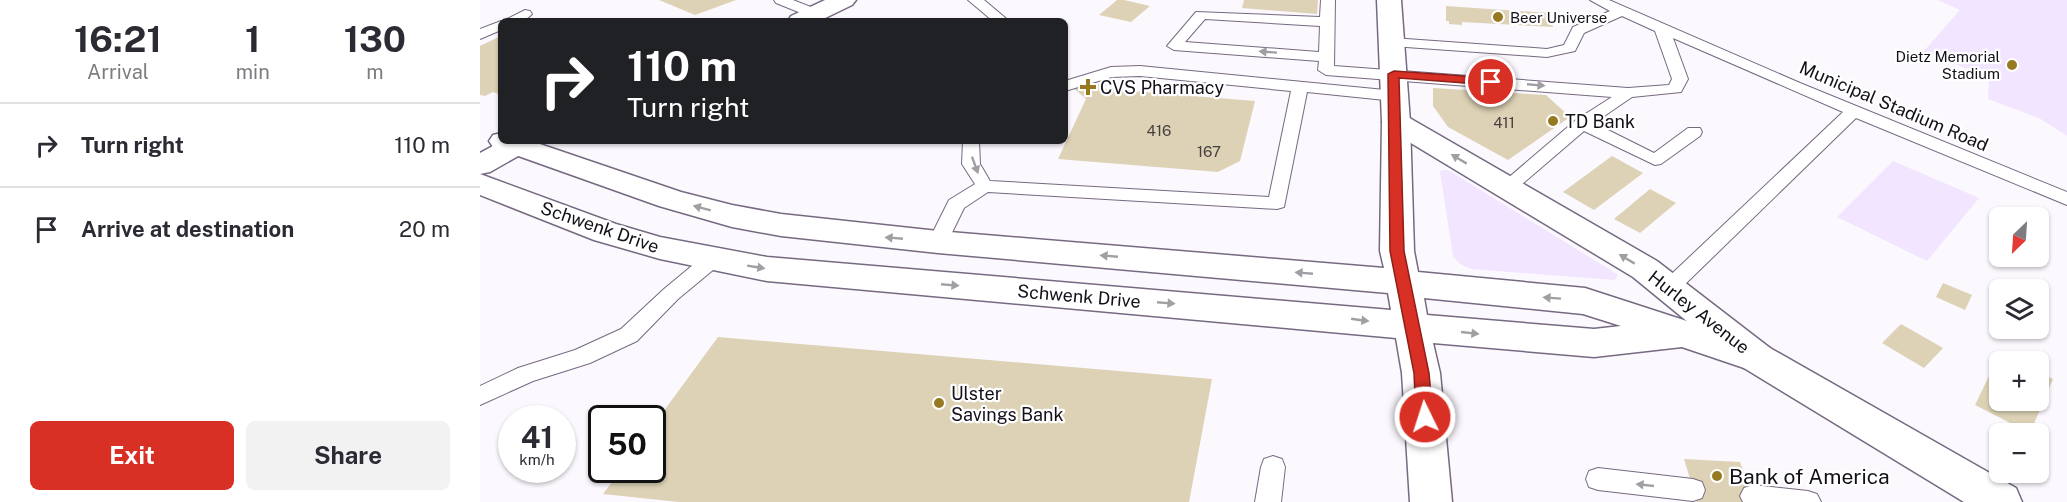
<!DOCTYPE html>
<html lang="en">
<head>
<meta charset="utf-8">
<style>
	:root { --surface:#fff; --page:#f2f2f3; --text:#2b2b33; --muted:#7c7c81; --line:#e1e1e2; --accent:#d93025 }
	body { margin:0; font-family:"Public Sans",sans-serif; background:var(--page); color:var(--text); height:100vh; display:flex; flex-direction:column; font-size:22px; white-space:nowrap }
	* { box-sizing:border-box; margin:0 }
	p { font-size:20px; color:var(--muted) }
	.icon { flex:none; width:33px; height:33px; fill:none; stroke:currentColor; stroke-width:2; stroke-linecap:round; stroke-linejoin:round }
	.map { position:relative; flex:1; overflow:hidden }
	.sheet { display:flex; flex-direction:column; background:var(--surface); width:480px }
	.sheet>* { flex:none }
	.guide { position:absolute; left:18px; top:18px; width:570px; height:126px; border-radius:9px; box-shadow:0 2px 4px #0004; background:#202124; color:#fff; overflow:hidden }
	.needle { width:39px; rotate:205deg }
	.fabs { position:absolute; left:1509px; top:207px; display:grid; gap:12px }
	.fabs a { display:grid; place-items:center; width:60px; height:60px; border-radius:9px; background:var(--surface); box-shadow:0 2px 4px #0004; font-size:30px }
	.speed { position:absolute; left:18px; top:405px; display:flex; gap:12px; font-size:30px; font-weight:700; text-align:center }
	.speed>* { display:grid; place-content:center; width:78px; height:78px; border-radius:50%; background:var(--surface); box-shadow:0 2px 4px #0004; line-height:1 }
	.speed small { font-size:15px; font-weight:400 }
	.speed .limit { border:3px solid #111; border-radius:9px; background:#fff; color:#111 }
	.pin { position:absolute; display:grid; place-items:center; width:51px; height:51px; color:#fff; margin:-26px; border:3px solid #fff; border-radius:50%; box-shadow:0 2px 6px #0007 }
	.me { position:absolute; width:66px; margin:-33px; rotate:356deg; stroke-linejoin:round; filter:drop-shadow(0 0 4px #0008) }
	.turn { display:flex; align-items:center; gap:21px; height:126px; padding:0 30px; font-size:27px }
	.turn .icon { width:78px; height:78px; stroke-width:2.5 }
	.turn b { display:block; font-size:42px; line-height:51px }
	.eta { display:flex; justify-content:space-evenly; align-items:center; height:102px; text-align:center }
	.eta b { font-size:36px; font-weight:700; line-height:42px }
	.cta { display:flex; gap:12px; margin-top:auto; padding:12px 30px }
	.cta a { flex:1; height:69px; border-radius:9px; background:var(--accent); color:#fff; font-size:24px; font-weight:700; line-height:69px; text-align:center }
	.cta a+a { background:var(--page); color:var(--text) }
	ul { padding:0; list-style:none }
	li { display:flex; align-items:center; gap:18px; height:84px; padding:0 30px; border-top:2px solid var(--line) }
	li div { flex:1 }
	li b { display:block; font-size:22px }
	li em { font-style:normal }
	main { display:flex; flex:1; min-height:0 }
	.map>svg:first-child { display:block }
</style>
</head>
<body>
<main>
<section class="sheet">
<div class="eta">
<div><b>16:21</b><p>Arrival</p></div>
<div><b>1</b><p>min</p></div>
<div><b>130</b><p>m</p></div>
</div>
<ul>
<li><svg class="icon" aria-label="right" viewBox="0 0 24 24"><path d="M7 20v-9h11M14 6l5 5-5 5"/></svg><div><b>Turn right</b></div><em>110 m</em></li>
<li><svg class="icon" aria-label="arrive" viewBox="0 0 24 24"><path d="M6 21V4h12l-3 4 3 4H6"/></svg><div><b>Arrive at destination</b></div><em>20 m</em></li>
</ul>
<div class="cta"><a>Exit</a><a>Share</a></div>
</section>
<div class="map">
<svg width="1587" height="502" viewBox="0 0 1587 502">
	<rect width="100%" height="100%" fill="#fbf8fe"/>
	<path fill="#f2e5ff" d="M1458 0H1587V136L1559 118 1508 99 1509 77 1443 52 1480 10Z
		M1413 161 1499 198 1447 261 1357 217Z
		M964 170H968L1137 274V278L1134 280 991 269 980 264 973 256 960 171Z"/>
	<path fill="#ddd2b6" d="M179 0H256L215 15Z
		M637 0H644L670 6 651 22 619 15Z
		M764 0H838L837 14 762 8Z
		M966 6 1070 13 1073 27 982 22V25L969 24V21H966Z
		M19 37 21 38V95L13 92 5 96 0 95V46Z
		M610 78 626 89 775 101 760 161 738 172 578 159 606 99 590 85Z
		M953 88 1066 95 1090 117 1028 160 968 127 953 106Z
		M1132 156 1163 173 1114 210 1083 192Z
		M1170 189 1196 203 1160 233 1134 219Z
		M1463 283 1492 295 1485 310 1456 297Z
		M1421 324 1463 348 1444 368 1402 343Z
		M238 337 732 379 709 502H199L123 494 141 470H172V427Z
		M1520 353 1537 362H1520V400H1558V372L1573 379 1550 433 1495 405Z
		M1204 459 1260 462 1275 502H1217Z"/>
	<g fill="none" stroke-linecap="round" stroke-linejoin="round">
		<defs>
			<path id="lane" d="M294 0H313L341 11 343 14 341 17H331L296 3Z
				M488 0H504L529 21H513Z
				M841 0H855L854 66 1148 88 1189 85 1192 79 1175 31 1142 16 1104 33 1095 51 1067 57 912 46 905 42 912 38 1067 49 1084 45 1093 27 1130 11 1110 0H1129L1320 83 1587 192V205L1376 118 1196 293 1189 295 1182 293 1179 288 1182 283 1363 112 1193 38 1208 79 1201 92 1152 97 1114 123 1174 153 1208 128H1220L1222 132 1220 136 1181 164 1175 165 1104 131 1033 192H1021L1018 188 1021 184 1096 120 1132 97 846 75 838 70 839 61 694 50 687 46 716 12 840 17ZM725 19 840 26 839 52 705 42Z
				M45 10 50 11 52 14C44 23 34 21 23 21Z
				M21 21V30L0 39V29Z
				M660 66 915 91 923 96 915 101 827 92 804 207 797 209 508 192 484 208 465 247 458 249 451 247 448 242 469 200 495 184 482 164 483 141H499L500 164 510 181 789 197 811 91 660 76 632 77 585 91V81L631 67Z
				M232 253 239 255 242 260 239 265 198 299 157 341 110 363 53 381 0 405V386L38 368 95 350 141 329 184 289 225 255Z
				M793 456 802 459 805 467 801 502H775L781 467 784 459Z
				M1118 468 1213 479 1222 482 1225 490 1222 498 1213 501 1118 490 1109 487 1106 479 1109 471Z
				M1273 485 1328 491 1337 494 1341 502H1263L1260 496 1264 488Z"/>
			<path id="street" d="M345 0H376L372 5 339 21H308L311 16Z
				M916 114 926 116 1177 261 1290 348 1296 358 1290 368 1277 373 1264 368 1153 277 906 128 902 122 906 116Z
				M22 141H58L54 147 10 172 0 174V153Z"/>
			<path id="secondary" d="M897 0H921L930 122 934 251 938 272 1105 288 1290 348 1536 488 1542 502H1484L1264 368 1202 347 1114 357 953 343 960 373 972 502H930L922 373 916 338 287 281 180 259 114 240 0 195V174L136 224 180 237 287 257 911 310 908 293 458 253 301 236 252 227 179 206 13 147 9 141 13 135 21 133V141H51L201 192 252 205 301 214 458 231 904 268 900 251 902 122ZM944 298 1103 314 1141 326 1114 329 947 315Z"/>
		</defs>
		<use href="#lane" stroke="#766981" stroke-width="2"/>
		<use href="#street" stroke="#766981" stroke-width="3"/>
		<use href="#secondary" stroke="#766981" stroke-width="3"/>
		<use href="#lane" fill="#fff" fill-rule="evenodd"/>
		<use href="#street" fill="#fff" fill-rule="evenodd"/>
		<use href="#secondary" fill="#fff" fill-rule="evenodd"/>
	</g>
	<defs><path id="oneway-solid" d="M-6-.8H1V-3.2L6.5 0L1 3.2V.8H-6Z" transform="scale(1.5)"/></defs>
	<g fill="#a19fa3">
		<use href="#oneway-solid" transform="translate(788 52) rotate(-176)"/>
		<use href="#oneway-solid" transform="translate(1056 85) rotate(5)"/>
		<use href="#oneway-solid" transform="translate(979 159) rotate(-149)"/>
		<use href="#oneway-solid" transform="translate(495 165) rotate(70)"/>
		<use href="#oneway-solid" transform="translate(222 208) rotate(-165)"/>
		<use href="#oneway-solid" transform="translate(414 238) rotate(-175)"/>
		<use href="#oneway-solid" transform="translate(629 256) rotate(-175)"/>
		<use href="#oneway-solid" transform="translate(1147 259) rotate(-149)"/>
		<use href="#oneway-solid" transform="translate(276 267) rotate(9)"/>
		<use href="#oneway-solid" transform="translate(824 273) rotate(-175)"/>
		<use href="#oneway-solid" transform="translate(470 285) rotate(5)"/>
		<use href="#oneway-solid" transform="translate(1072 298) rotate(-176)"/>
		<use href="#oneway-solid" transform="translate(686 303) rotate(5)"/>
		<use href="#oneway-solid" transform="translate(880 320) rotate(8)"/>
		<use href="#oneway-solid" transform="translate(990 333) rotate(6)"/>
		<use href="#oneway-solid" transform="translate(1165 485) rotate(-174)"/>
	</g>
	<path fill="#d93025" stroke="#8d1f18" stroke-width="1.5" d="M914 71 1011 78 1016 82 1011 85 919 78 924 251 949 373 953 417 950 422 945 424 939 422 936 417 934 373 910 251 908 74Z"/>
	<g fill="#967921" stroke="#fff" stroke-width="2">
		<circle cx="1018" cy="17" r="6"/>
		<circle cx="1532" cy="65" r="6"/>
		<path d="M605 78h6v6h6v6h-6v6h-6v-6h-6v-6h6z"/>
		<circle cx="1073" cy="121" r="6"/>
		<circle cx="459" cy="403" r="6"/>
		<circle cx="1237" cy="476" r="6"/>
	</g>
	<g text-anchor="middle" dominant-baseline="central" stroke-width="4.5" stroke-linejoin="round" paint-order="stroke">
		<g font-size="15" fill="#140f18" stroke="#fff" text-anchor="start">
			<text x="1030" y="17">Beer Universe</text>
			<text x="1520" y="56" text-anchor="end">Dietz Memorial<tspan x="1520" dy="17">Stadium</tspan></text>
		</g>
		<g font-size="15" fill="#464040">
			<text x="1024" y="122">411</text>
			<text x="679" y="130">416</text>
			<text x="729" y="151">167</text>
		</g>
		<g font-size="18" fill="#140f18" stroke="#fff" text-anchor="start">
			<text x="620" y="87">CVS Pharmacy</text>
			<text x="1085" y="121">TD Bank</text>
			<text x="471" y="393">Ulster<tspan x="471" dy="21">Savings Bank</tspan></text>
		</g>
		<g font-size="18" fill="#140f18" stroke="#fff">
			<text transform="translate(1414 106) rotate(23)">Municipal Stadium Road</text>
			<text transform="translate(120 227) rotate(19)">Schwenk Drive</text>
			<text transform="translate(599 296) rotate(5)">Schwenk Drive</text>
			<text transform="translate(1219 312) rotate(38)">Hurley Avenue</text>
		</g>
		<g font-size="21" fill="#140f18" stroke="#fff" text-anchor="start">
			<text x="1249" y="476">Bank of America</text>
		</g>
	</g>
</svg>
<div class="fabs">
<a><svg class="needle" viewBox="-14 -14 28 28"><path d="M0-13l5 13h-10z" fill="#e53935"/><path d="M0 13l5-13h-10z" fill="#7c7c81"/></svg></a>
<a><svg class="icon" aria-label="layers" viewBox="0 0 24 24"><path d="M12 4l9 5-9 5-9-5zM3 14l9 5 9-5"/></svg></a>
<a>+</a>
<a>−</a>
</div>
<div class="speed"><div>41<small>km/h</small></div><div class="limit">50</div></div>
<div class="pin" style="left:1011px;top:82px;background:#d93025"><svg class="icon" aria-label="arrive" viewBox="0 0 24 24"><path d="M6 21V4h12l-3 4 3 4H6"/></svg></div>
<svg class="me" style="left:945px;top:417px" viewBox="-20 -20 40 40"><circle r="17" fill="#d93025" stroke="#fff" stroke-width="3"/><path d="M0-11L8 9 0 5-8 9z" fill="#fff"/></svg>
<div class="guide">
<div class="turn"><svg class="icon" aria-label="right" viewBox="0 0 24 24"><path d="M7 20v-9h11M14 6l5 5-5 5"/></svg><div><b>110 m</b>Turn right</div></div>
</div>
</div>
</main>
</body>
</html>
